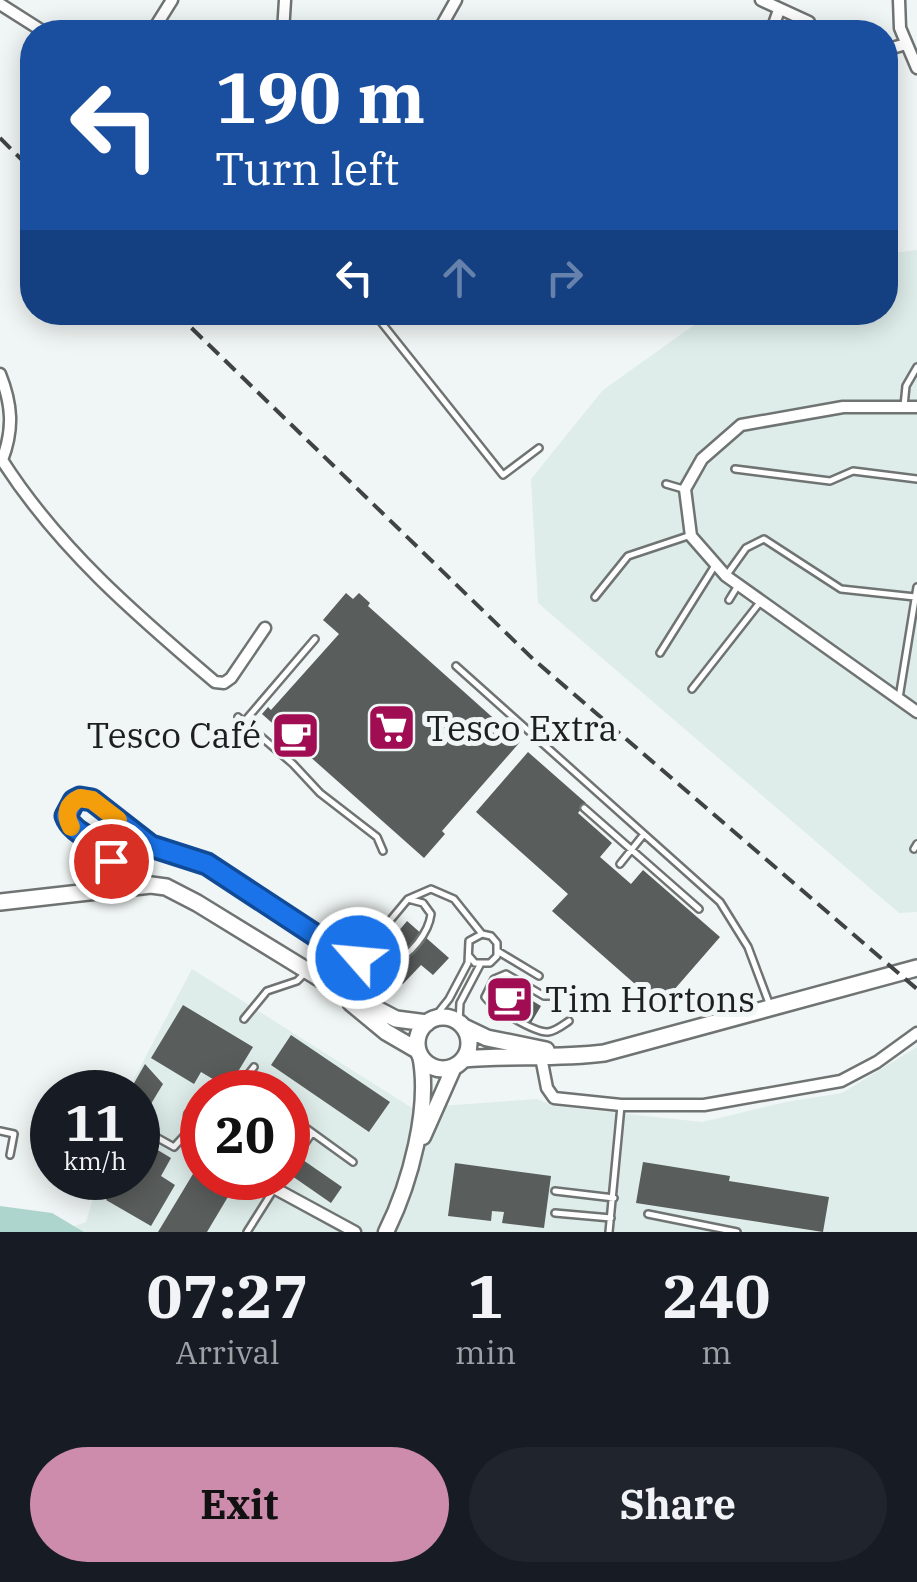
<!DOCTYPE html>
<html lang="en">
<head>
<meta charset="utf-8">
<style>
	:root { --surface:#171b24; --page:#20242c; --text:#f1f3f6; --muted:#9ea1a6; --accent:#cd8cac }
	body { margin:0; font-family:"IBM Plex Serif",serif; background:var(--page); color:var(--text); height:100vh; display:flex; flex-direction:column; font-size:38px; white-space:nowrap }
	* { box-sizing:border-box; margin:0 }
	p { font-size:32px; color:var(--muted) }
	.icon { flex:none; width:55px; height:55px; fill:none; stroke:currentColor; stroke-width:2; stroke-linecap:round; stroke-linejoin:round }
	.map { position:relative; height:1232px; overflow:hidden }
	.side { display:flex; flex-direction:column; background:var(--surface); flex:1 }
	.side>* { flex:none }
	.guide { position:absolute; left:20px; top:20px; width:878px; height:305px; border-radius:40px; box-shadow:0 5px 25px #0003; background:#1a4fa0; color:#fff; overflow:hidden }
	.speed { position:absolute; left:30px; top:1070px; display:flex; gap:20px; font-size:50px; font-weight:700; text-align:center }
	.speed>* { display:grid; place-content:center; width:130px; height:130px; border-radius:50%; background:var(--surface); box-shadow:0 5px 25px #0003; line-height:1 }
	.speed small { font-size:25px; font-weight:400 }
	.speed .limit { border:15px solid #d22; background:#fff; color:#111 }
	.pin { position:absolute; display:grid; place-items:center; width:85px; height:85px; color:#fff; margin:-42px; border:5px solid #fff; border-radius:50%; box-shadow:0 2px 10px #0007 }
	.me { position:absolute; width:110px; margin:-55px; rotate:297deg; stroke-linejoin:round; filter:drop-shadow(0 0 8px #0008) }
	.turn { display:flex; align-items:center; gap:35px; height:210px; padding:0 30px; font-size:45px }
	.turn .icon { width:130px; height:130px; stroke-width:2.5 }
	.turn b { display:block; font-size:70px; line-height:85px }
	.lanes { display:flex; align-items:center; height:95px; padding:0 30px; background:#0003; justify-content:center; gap:50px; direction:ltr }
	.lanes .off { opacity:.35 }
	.eta { display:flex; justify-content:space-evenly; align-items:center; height:170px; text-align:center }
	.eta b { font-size:60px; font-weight:700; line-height:70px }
	.primary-button { display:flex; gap:20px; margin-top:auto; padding:20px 30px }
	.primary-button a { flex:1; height:115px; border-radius:60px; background:var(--accent); color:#111; font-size:40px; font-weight:700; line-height:115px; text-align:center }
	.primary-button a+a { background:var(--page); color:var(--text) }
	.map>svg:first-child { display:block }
</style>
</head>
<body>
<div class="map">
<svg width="917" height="1232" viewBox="0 0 917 1232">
	<rect width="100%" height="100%" fill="#f0f6f5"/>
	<path fill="#deedea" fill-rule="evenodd" d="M917 250V912L899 913 538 603 531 479 603 390 711 313 885 312V254Z
		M192 969 412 1108 537 1099 554 1106 702 1122 786 1102 842 1093 917 1047V1232H57L86 1222 99 1178H138V1092H127ZM202 1092H288V1178H202Z"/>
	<path fill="#add5cd" d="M0 1206 52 1213 84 1232H0Z"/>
	<path fill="#595d5c" d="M346 593 353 599 359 593 370 603 368 606 520 742 442 831 445 834 424 858 262 714 268 707 271 710 339 634 323 620Z
		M528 752 586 803 578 813 612 843 600 857 631 884 643 870 720 937 660 1006 552 911 568 894 476 812Z
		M407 921 449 958 433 975 421 965 403 984 396 978 390 985 377 973 392 957 396 962 406 950 392 939Z
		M498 980 541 1006 531 1023 488 997Z
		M183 1005 253 1047 228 1088 201 1072 194 1084 151 1058Z
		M291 1035 390 1102 369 1132 271 1065Z
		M145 1064 163 1084 140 1122 138 1092H129Z
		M141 1140 171 1158 161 1176 175 1185 151 1226 106 1200 119 1178H138V1146Z
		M303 1160 342 1187 331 1203 292 1176Z
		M643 1162 730 1176 729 1181 829 1197 823 1232 636 1203Z
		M455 1163 551 1176 544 1228 502 1223 504 1212 492 1211 491 1221 448 1216Z
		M199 1164 202 1166V1178H222L235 1185 207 1232H158Z"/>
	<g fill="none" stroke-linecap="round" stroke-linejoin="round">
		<defs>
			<path id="lane" d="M373 312 503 475 539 448
				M904 406 906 386 917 367
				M735 469 830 481 853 471 917 479
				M666 484 683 489
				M726 576 746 548 764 539 841 589 915 597
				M595 597 628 556 688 536
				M729 600 737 587
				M660 653 714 567
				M456 666 720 902 748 947 769 1003
				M692 689 761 601
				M899 698 917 587
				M238 717 293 764 320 793 377 837 383 851
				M244 722 315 639
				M584 808 699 909
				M914 849 917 844
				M620 864 644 834
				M113 887 109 854 72 828 66 815 68 808 80 798 93 800 151 846 207 864 350 957 358 958 363 953 408 899 431 889 454 899 482 934
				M372 942 393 961C410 957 429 932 431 914L423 903 408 899
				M499 952 539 976
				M556 996H544L506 974 494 979 485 997C492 1007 535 1033 548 1032 556 1031 563 1025 569 1021
				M244 1019 267 991 297 981 305 973
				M433 1019 449 999 468 963 469 941 482 934 491 936 497 943V956L490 963H475L469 956
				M459 1022 460 1003 480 965
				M234 1092 254 1067
				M288 1115 353 1162
				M138 1127 174 1147 197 1122
				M0 1131 14 1134 10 1155
				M288 1168 312 1133
				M555 1191 614 1198
				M555 1213 611 1218
				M648 1214 737 1232
				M247 1232 281 1178
				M609 1232 621 1106"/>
			<path id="street" d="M761 0 809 22
				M899 0 900 28 917 68
				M0 4 44 32
				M773 27 779 10
				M152 32 172 0
				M283 32 285 0
				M438 32 456 0
				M885 50 906 44
				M0 374C12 404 14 429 2 460 58 548 136 615 215 682L224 683 231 678 265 628
				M917 407H843L741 425 702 459 685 489 691 536 726 576 917 712
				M540 1052 547 1088 554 1098 621 1105H704L841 1081 877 1062 917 1033
				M190 1115 202 1126
				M262 1178 274 1188 355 1232"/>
			<path id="secondary" d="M423 1137 454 1067
				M386 1232C410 1184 431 1107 420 1055"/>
			<path id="primary" d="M0 902 151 885 166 887 197 903 329 984 396 1019 427 1023
				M351 1003 386 1032 417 1050
				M417 1043a26 26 0 1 1 52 0a26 26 0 1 1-52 0Z
				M464 1027 487 1038 546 1050
				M464 1059C511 1055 557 1059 604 1053L917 968"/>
		</defs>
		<use href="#lane" stroke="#6f7473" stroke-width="10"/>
		<use href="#street" stroke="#6f7473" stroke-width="15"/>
		<use href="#secondary" stroke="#6f7473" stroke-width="19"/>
		<use href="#primary" stroke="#6f7473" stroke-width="20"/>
		<use href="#lane" stroke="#fff" stroke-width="5"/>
		<use href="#street" stroke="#fff" stroke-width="10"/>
		<use href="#secondary" stroke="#fff" stroke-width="14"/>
		<use href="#primary" stroke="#fff" stroke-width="15"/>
		<path stroke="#404343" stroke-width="4" stroke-dasharray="15 8" stroke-linecap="butt" d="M0 138 32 170
			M175 312 533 659 917 989"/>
	</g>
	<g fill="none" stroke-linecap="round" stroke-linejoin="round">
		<defs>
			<path id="route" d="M111 861C106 839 74 838 66 816L74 801 80 798 92 800 151 846 207 864 344 954 358 958"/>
		</defs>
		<use href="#route" stroke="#114b97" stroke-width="25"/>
		<use href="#route" stroke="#1a73e8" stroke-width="18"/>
		<path stroke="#f59e0b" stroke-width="18" d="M71 827C64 814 67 804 80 798L92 800 118 820"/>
	</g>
	<defs>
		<symbol id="supermarket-square" viewBox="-11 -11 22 22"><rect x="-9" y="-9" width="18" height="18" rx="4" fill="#a10d52" stroke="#f0f6f5"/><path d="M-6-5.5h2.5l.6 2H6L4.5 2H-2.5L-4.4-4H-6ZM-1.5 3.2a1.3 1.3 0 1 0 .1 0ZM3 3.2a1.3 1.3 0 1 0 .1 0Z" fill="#fff"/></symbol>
		<symbol id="cafe-square" viewBox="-11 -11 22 22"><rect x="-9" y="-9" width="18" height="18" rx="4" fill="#a10d52" stroke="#f0f6f5"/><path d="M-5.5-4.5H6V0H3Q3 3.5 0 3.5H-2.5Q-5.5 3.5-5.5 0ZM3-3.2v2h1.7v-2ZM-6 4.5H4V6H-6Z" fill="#fff"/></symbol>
	</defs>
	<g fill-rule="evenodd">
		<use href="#supermarket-square" x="364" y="700" width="55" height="55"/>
		<use href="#cafe-square" x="268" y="708" width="55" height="55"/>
		<use href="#cafe-square" x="482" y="972" width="55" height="55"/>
	</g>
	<g text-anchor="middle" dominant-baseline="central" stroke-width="10" stroke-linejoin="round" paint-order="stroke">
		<g font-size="35" fill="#1d1f1f" stroke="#f0f6f5" text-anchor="start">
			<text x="426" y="728">Tesco Extra</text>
			<text x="261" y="735" text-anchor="end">Tesco Café</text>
			<text x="545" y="999">Tim Hortons</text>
		</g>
	</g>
</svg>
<div class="speed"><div>11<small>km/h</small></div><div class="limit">20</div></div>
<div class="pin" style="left:111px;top:861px;background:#d93025"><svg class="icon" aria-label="arrive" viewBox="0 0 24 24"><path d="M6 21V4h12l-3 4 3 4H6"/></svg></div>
<svg class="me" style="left:358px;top:958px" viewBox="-20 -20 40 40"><circle r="17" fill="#1a73e8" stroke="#fff" stroke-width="3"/><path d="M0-11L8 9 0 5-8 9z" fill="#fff"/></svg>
<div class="guide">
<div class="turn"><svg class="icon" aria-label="left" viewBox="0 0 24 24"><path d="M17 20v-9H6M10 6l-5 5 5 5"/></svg><div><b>190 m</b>Turn left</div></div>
<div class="lanes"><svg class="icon" aria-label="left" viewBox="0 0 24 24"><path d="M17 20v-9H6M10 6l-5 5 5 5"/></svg><svg class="icon off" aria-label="ahead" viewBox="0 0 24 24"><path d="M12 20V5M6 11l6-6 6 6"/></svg><svg class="icon off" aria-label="right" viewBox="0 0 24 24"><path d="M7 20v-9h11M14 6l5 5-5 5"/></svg></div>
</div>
</div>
<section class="side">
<div class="eta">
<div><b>07:27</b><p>Arrival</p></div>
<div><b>1</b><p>min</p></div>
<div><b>240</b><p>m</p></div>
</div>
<div class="primary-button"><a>Exit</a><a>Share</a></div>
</section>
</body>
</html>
